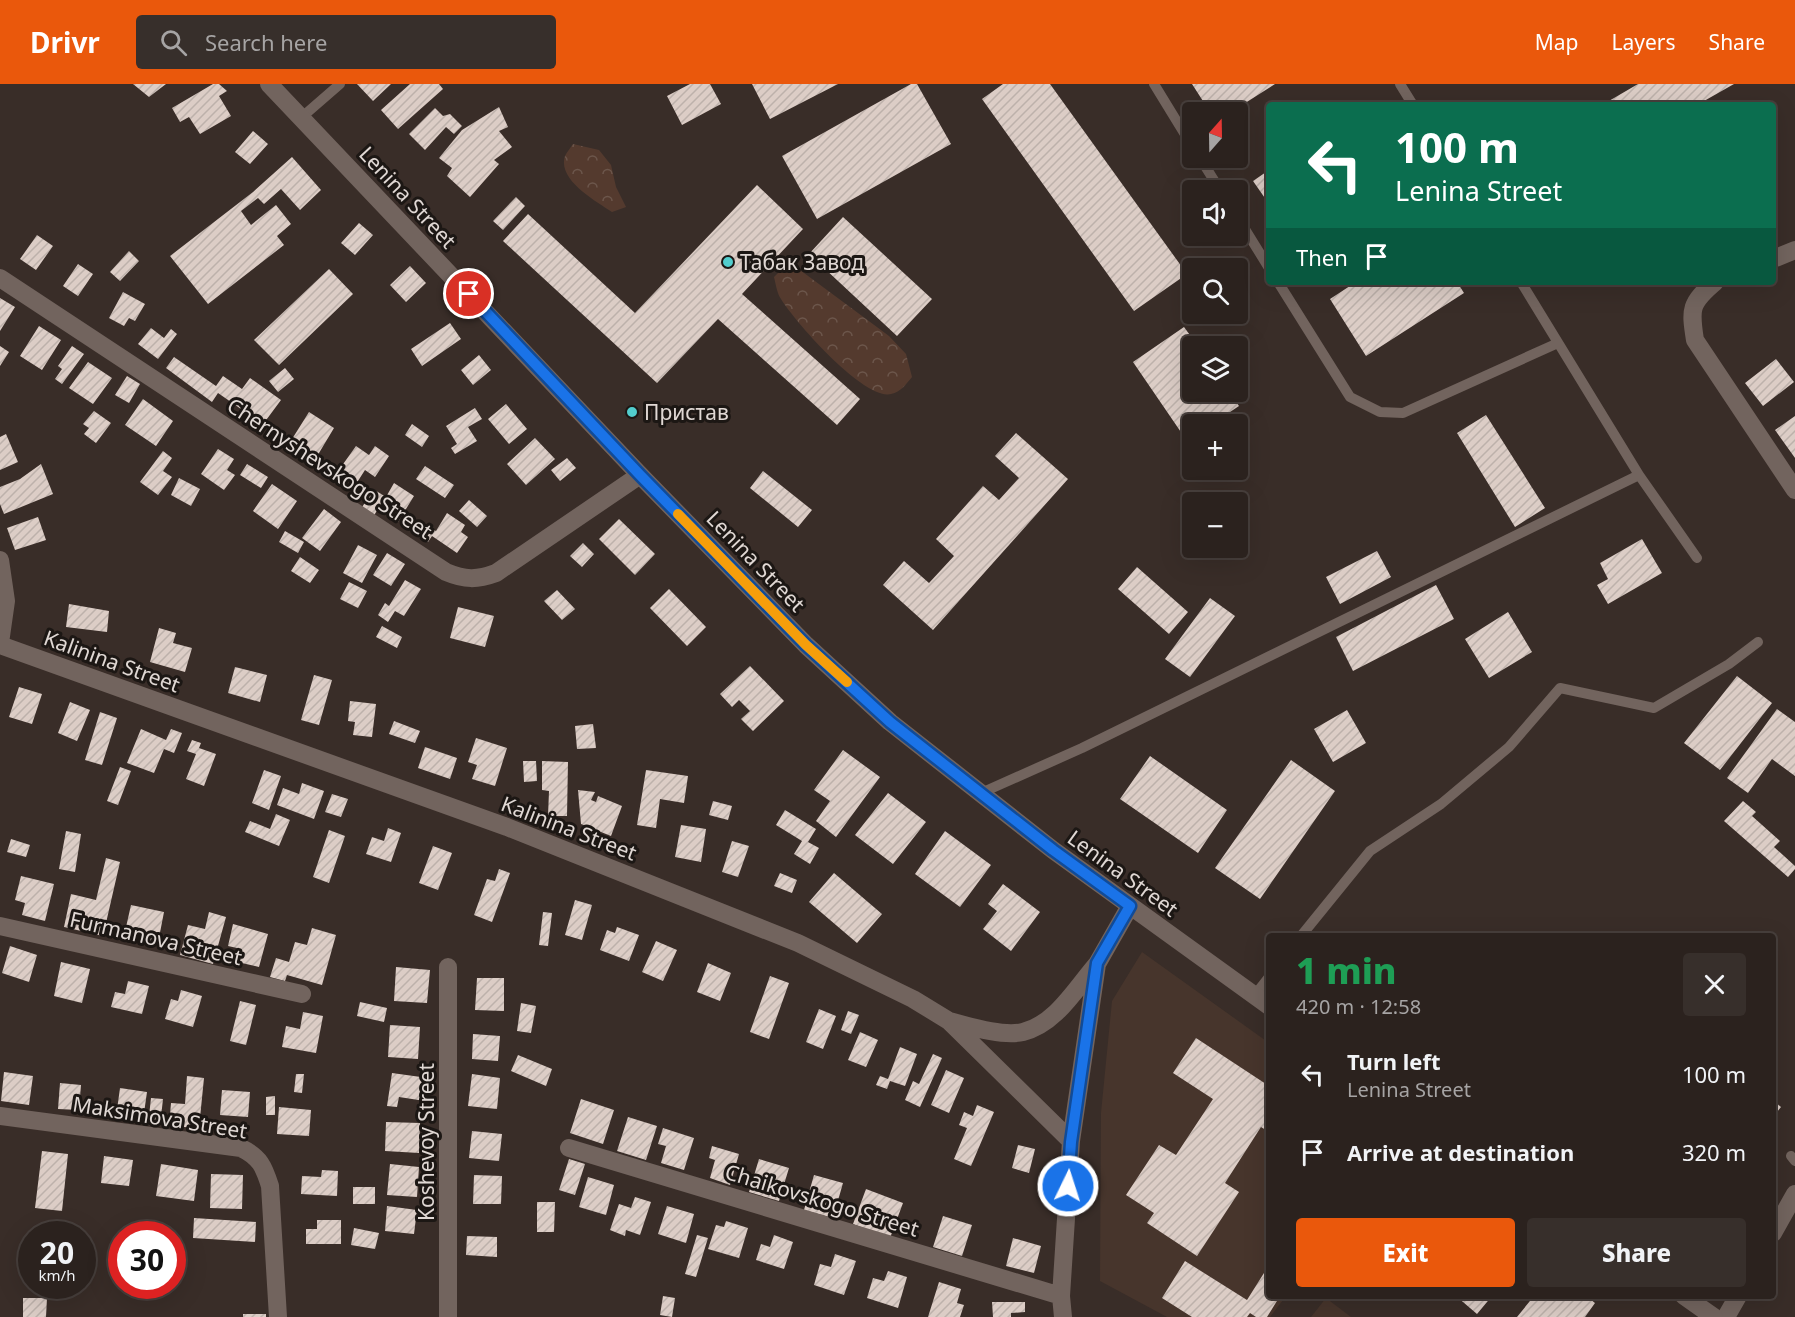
<!DOCTYPE html>
<html lang="en">
<head>
<meta charset="utf-8">
<style>
	:root { --surface:#2b221e; --page:#372f2b; --text:#f1f3f6; --muted:#a6a4a4; --line:#473f3c; --accent:#ea580c }
	body { margin:0; font-family:"Noto Sans",sans-serif; background:var(--page); color:var(--text); height:100vh; display:flex; flex-direction:column; font-size:22px; white-space:nowrap }
	* { box-sizing:border-box; margin:0 }
	p { font-size:20px; color:var(--muted) }
	.icon { flex:none; width:33px; height:33px; fill:none; stroke:currentColor; stroke-width:2; stroke-linecap:round; stroke-linejoin:round }
	.map { position:relative; flex:1; overflow:hidden }
	.details { position:absolute; left:1266px; top:849px; width:510px; height:366px; display:flex; flex-direction:column; background:var(--surface); border-radius:6px; box-shadow:0 6px 24px #0002,0 0 0 2px var(--line) }
	.details>* { flex:none }
	.guide { position:absolute; left:1266px; top:18px; width:510px; height:183px; border-radius:6px; box-shadow:0 6px 24px #0002,0 0 0 2px var(--line); background:#0b6e4f; color:#fff; overflow:hidden }
	.needle { width:39px; rotate:20deg }
	.tools { position:absolute; left:1182px; top:18px; display:grid; gap:12px }
	.tools a { display:grid; place-items:center; width:66px; height:66px; border-radius:6px; background:var(--surface); box-shadow:0 6px 24px #0002,0 0 0 2px var(--line); font-size:30px }
	.speed { position:absolute; left:18px; top:1137px; display:flex; gap:12px; font-size:30px; font-weight:700; text-align:center }
	.speed>* { display:grid; place-content:center; width:78px; height:78px; border-radius:50%; background:var(--surface); box-shadow:0 6px 24px #0002,0 0 0 2px var(--line); line-height:1 }
	.speed small { font-size:15px; font-weight:400 }
	.speed .limit { border:9px solid #d22; background:#fff; color:#111 }
	.pin { position:absolute; display:grid; place-items:center; width:51px; height:51px; color:#fff; margin:-26px; border:3px solid #fff; border-radius:50%; box-shadow:0 2px 6px #0007 }
	.me { position:absolute; width:66px; margin:-33px; rotate:4deg; stroke-linejoin:round; filter:drop-shadow(0 0 4px #0008) }
	.turn { display:flex; align-items:center; gap:21px; height:126px; padding:0 30px; font-size:27px }
	.turn .icon { width:78px; height:78px; stroke-width:2.5 }
	.turn b { display:block; font-size:42px; line-height:51px }
	.then { display:flex; align-items:center; height:57px; padding:0 30px; background:#0003; gap:12px; font-size:22px }
	.round { display:grid; place-items:center; flex:none; width:63px; height:63px; border-radius:6px; background:var(--page) }
	.overview { display:flex; align-items:center; justify-content:space-between; height:102px; padding:0 30px }
	h1 { font-size:36px; font-weight:800; line-height:45px; color:#1e9e55 }
	.primary-button { display:flex; gap:12px; margin-top:auto; padding:12px 30px }
	.primary-button a { flex:1; height:69px; border-radius:6px; background:var(--accent); color:#fff; font-size:24px; font-weight:800; line-height:69px; text-align:center }
	.primary-button a+a { background:var(--page); color:var(--text) }
	ul { padding:0; list-style:none }
	li { display:flex; align-items:center; gap:18px; height:78px; padding:0 30px }
	li div { flex:1 }
	li b { display:block; font-size:22px }
	li em { font-style:normal }
	header { display:flex; align-items:center; gap:36px; box-sizing:border-box; height:84px; padding:0 30px; background:var(--accent); color:#fff }
	header strong { font-size:28px }
	nav { display:flex; gap:33px; margin-inline-start:auto; font-size:21px }
	.search { width:420px; height:54px; background:var(--page); display:flex; align-items:center; gap:15px; box-sizing:border-box; padding:0 21px; border-radius:6px; color:var(--muted); font-size:22px }
	.map>svg:first-child { display:block }
</style>
</head>
<body>
<header>
<strong>Drivr</strong>
<div class="search"><svg class="icon" aria-label="search" viewBox="0 0 24 24"><circle cx="10" cy="10" r="6"/><path d="M15 15l6 6"/></svg>Search here</div>
<nav><a>Map</a><a>Layers</a><a>Share</a></nav>
</header>
<div class="map">
<svg width="1795" height="1233" viewBox="0 0 1795 1233">
	<defs>
		<pattern id="forest-crowns" width="20" height="18" patternUnits="userSpaceOnUse" patternTransform="scale(1.5)"><rect width="20" height="18" fill="#543a2e"/><path d="M2 6a3 3 0 1 1 6 0M12 15a3 3 0 1 1 6 0" fill="none" stroke="#6c564b"/></pattern>
		<pattern id="building-hatch" width="6" height="6" patternUnits="userSpaceOnUse" patternTransform="scale(1.5)"><rect width="6" height="6" fill="#dccdc6"/><path d="M-1 1l2-2M0 6l6-6M5 7l2-2" fill="none" stroke="#bdb1ab"/></pattern>
	</defs>
	<rect width="100%" height="100%" fill="#392d28"/>
	<path fill="#47352c" d="M1142 868 1269 959V1212H1286L1270 1233H1167L1100 1197 1101 1029 1112 917Z
		M1326 1214 1351 1233H1311Z"/>
	<path fill="url(#forest-crowns)" d="M573 60 599 66 611 81 616 103 626 123 612 128C596 117 557 96 565 72 567 68 571 63 573 60Z
		M783 184 800 186 889 252 906 270 912 293C906 300 901 308 891 310 865 317 795 238 781 215 777 209 776 201 774 193Z"/>
	<path fill="url(#building-hatch)" d="M133 0H166L149 13Z
		M213 0H219L227 7 219 12 231 32 200 50 189 33 180 38 172 24Z
		M357 0H391L373 17Z
		M410 0H439L443 5 398 45 381 26Z
		M690 0H710L721 20 682 41 667 12Z
		M752 0H838L770 35Z
		M911 0H917L951 60 817 135 782 72Z
		M1003 0H1050L1187 190 1134 227 982 15Z
		M1192 0H1275L1231 28H1210Z
		M1638 0H1734L1697 21H1602Z
		M499 23 508 43 499 47 512 63 494 76 499 80 470 113 447 92 452 84 439 74 462 46Z
		M435 24 443 32 450 30 462 42 454 50 446 43 425 66 409 50Z
		M253 47 268 60 250 80 235 68Z
		M292 73 321 106 300 126 281 105 264 120 258 114 241 127 251 141 276 121 291 140 277 152 284 161 208 220 170 172 253 108Z
		M1269 86V120L1253 97Z
		M757 101 803 145 742 210 860 315 837 341 718 235 657 299 503 157 528 130 635 229Z
		M516 113 525 122 503 146 493 137Z
		M843 133 932 215 897 252 809 170Z
		M359 139 373 151 355 171 341 159Z
		M37 151 53 162 36 186 20 175Z
		M129 167 139 177 120 197 110 188Z
		M78 180 93 190 78 212 63 202Z
		M410 182 426 199 406 218 390 201Z
		M329 185 353 210 279 281 254 256Z
		M1356 198H1457L1464 209 1366 272 1330 215Z
		M123 208 145 220 135 237 129 234 124 242 109 234Z
		M0 214 15 223 0 247Z
		M450 239 461 255 422 282 411 265Z
		M39 242 61 256 42 286 20 272Z
		M1184 243 1198 262H1192V308H1229L1239 322 1212 340H1192V354L1187 357 1133 278Z
		M151 244 164 254 171 245 177 250 158 275 138 260Z
		M0 262 9 268 0 282Z
		M72 262 84 270 62 300 55 295 62 285 58 282Z
		M479 271 491 286 473 301 461 286Z
		M174 273 216 302 223 292 242 305 250 294 281 316 261 343 247 333 243 337 236 332 241 325 218 309 212 318 166 284Z
		M1776 275 1794 298 1763 322 1745 299Z
		M88 278 112 294 93 320 69 304Z
		M285 284 294 295 278 308 269 297Z
		M127 292 140 300 129 319 115 311Z
		M143 315 173 337 156 362 125 341Z
		M506 320 527 345 509 360 488 335Z
		M475 324 482 335 468 343 477 357 455 370 451 364 457 360 446 342Z
		M94 327 111 339 96 359 84 350 89 344 83 340Z
		M309 328 334 344 313 379 287 363Z
		M1486 331 1545 424 1515 443 1457 349Z
		M1795 332V374L1775 346Z
		M412 340 429 352 422 363 405 351Z
		M1016 349 1068 395 933 546 883 501 904 477 929 499 954 472 936 455 983 402 999 416 1019 394 995 372Z
		M6 350 18 378 0 386V353Z
		M535 354 555 375 526 401 507 380Z
		M356 362 369 371 375 362 389 372 375 393 365 386 356 400 336 390Z
		M218 365 234 375 227 386 235 391 224 406 201 390Z
		M163 367 172 374 163 387 172 393 158 411 140 398Z
		M567 374 576 384 560 397 551 386Z
		M41 380 53 410 4 430 0 420V403L20 395Z
		M247 380 268 393 261 404 240 391Z
		M425 382 454 401 445 414 416 395Z
		M763 387 812 426 798 443 750 404Z
		M179 394 200 405 191 422 171 411Z
		M394 399 414 412 398 438 378 425 373 433 361 425 373 405 386 413Z
		M272 400 297 417 278 445 253 427Z
		M469 416 487 432 477 443 459 427Z
		M324 425 341 438 320 467 302 454Z
		M447 429 465 441 461 448 468 453 457 469 432 452 428 458 419 453 427 442 436 447Z
		M38 433 46 456 15 466 7 444Z
		M619 435 655 470 635 491 599 455Z
		M285 447 304 458 298 469 279 458Z
		M1642 455 1662 489 1608 520 1597 501 1608 495 1600 479Z
		M583 459 594 470 582 483 570 472Z
		M358 461 377 471 362 499 343 489Z
		M1377 467 1391 493 1340 520 1326 493Z
		M387 469 405 480 391 502 373 491Z
		M300 473 319 486 310 499 291 487Z
		M1137 483 1188 528 1169 550 1118 505Z
		M405 496 421 505 404 532 395 527 388 538 378 531 385 519 389 522Z
		M349 498 367 507 358 524 340 515Z
		M1436 501 1454 535 1353 587 1336 553Z
		M669 505 706 543 687 562 650 524Z
		M557 506 575 525 562 536 544 517Z
		M1210 514 1235 532 1190 593 1165 575Z
		M69 520 109 527 107 548 66 543Z
		M458 523 494 532 485 563 450 554Z
		M1508 528 1532 568 1489 594 1465 555Z
		M382 542 402 553 397 564 376 553Z
		M159 544 176 549 173 559 192 564 185 588 150 578Z
		M750 582 784 617 753 647 741 635 750 627 739 616 732 623 720 610Z
		M235 583 267 591 260 618 228 609Z
		M314 591 332 596 319 641 301 636Z
		M1737 592 1772 619 1720 686 1684 659Z
		M19 603 42 610 32 640 9 633Z
		M350 617 376 620 372 653 353 651 355 638 348 637Z
		M70 618 90 626 77 657 58 649Z
		M1777 625 1795 638V692L1772 675 1748 709 1727 694Z
		M1347 626 1366 659 1333 678 1314 645Z
		M100 628 117 634 102 681 85 676Z
		M394 637 420 647 415 659 389 650Z
		M593 640 596 664 577 665 575 642Z
		M141 645 166 656 171 645 182 649 174 669 164 665 154 689 127 679Z
		M476 654 507 664 495 702 472 695 477 681 468 678Z
		M192 656 201 659 199 664 216 670 204 702 186 695 196 670 187 667Z
		M425 663 457 674 450 695 418 684Z
		M843 666 880 693 836 753 816 737 830 717 814 706Z
		M1150 672 1227 726 1198 769 1120 715Z
		M1291 676 1335 707 1260 815 1215 784Z
		M523 677H536L537 697 524 698Z
		M542 677 568 678 567 732H548L549 707 542 706Z
		M120 683 131 687 118 721 107 717Z
		M264 686 281 692 269 726 252 719Z
		M646 686 688 692 684 719 660 715 656 744 637 741Z
		M302 699 324 707 314 735 277 721 283 704 299 710Z
		M578 706 595 708 591 716 596 718 598 712 622 722 611 752 581 740Z
		M888 709 926 738 893 780 855 751Z
		M332 710 348 715 341 733 325 728Z
		M713 717 732 722 728 736 709 731Z
		M1743 717 1756 728 1752 732 1780 757 1774 763 1795 782V785L1788 793 1724 737Z
		M785 726 816 745 808 758 819 764 810 780 794 770 802 757 776 741Z
		M276 730 290 736 279 762 245 748 250 737 270 745Z
		M681 741 706 745 701 778 675 773Z
		M388 744 401 749 391 778 366 770 372 753 384 757Z
		M329 746 345 752 329 799 313 793Z
		M66 747 81 750 75 788 59 785Z
		M945 747 991 781 960 823 915 790Z
		M11 755 30 761 26 773 7 768Z
		M732 757 749 762 738 793 722 788Z
		M433 762 452 769 438 806 419 799Z
		M106 774 120 778 103 852 64 843 71 810 96 816Z
		M499 785 510 789 492 838 474 831 487 795 495 797Z
		M780 789 797 796 792 809 774 802Z
		M834 789 882 830 857 859 809 818Z
		M21 792 54 800 45 837 22 831 25 819 15 816Z
		M1003 800 1040 828 1011 867 983 845 997 827 988 820Z
		M575 816 592 821 582 856 565 851Z
		M131 821 164 828 158 859 124 852Z
		M209 828 226 833 213 880 180 871 188 841 205 845Z
		M543 828 552 829 548 862 539 861Z
		M233 840 268 850 259 883 233 877 237 864 228 862Z
		M617 843 639 851 629 877 600 866 607 846 615 849Z
		M312 844 336 851 322 901 287 891 285 897 270 893 276 874 289 878 295 858 307 861Z
		M656 857 677 866 663 897 642 888Z
		M10 862 37 871 29 898 2 889Z
		M61 878 90 885 82 919 54 912Z
		M708 879 731 889 720 917 697 908Z
		M396 883 430 886 427 919 394 917Z
		M770 892 789 899 769 955 750 948Z
		M477 894H504V927L475 926Z
		M128 897 149 902 142 930 111 923 115 908 125 910Z
		M181 906 202 912 193 943 165 935 171 915 178 917Z
		M240 917 256 921 246 961 230 957Z
		M360 918 387 924 384 938 357 932Z
		M521 919 536 922 531 949 517 947Z
		M819 925 836 932 823 965 806 958Z
		M848 927 859 931 851 950 841 946Z
		M303 928 323 932 316 969 282 963 286 942 300 945Z
		M390 941 420 943 418 975 388 973Z
		M860 948 878 956 866 983 848 976Z
		M473 950 500 952 498 977 472 975Z
		M1196 954 1269 1002V1048L1261 1043 1225 1099 1239 1108 1197 1172 1147 1139 1154 1129 1126 1111 1159 1061 1176 1071 1213 1015 1173 989Z
		M900 963 917 970 905 1002 890 997 887 1005 876 1001 880 992 888 995Z
		M933 970 942 974 920 1023 905 1016 913 997 919 1000Z
		M518 971 552 985 546 1002 511 987Z
		M946 986 964 994 949 1029 931 1021Z
		M4 988 33 992 29 1021 1 1017Z
		M392 989 428 994 425 1017 399 1013 397 1023 387 1022Z
		M296 990H304L302 1009 294 1008Z
		M472 990 500 994 497 1025 468 1022Z
		M187 992 204 994 199 1044 169 1042 171 1019 185 1020Z
		M60 999 81 1001 79 1026 58 1025Z
		M120 1004 147 1008 143 1036 116 1033Z
		M222 1006 250 1008 248 1033 220 1031Z
		M275 1012V1031H266V1013Z
		M151 1014 163 1015 160 1042 148 1041Z
		M581 1015 614 1026 603 1060 570 1049Z
		M1773 1016 1781 1023 1773 1033Z
		M977 1021 994 1028 971 1082 954 1075 967 1044 959 1041 964 1028 973 1032Z
		M279 1023 311 1026 309 1052 277 1050Z
		M628 1033 657 1042 646 1076 617 1067Z
		M386 1038 420 1039 419 1069 385 1067Z
		M663 1044 694 1054 684 1086 661 1079 666 1062 658 1060Z
		M472 1047 502 1050 499 1077 469 1074Z
		M1018 1061 1035 1065 1029 1089 1012 1084Z
		M712 1062 739 1070 730 1101 710 1094 715 1076 709 1074Z
		M42 1067 68 1070 62 1127 35 1124Z
		M104 1072 133 1076 129 1102 101 1099Z
		M569 1075 585 1080 575 1111 559 1106Z
		M759 1075 789 1084 779 1117 749 1108Z
		M161 1080 198 1086 194 1117 156 1112Z
		M390 1080 419 1083 417 1113 387 1111Z
		M322 1086 338 1087 337 1112 301 1110 302 1092 321 1093Z
		M211 1090 243 1091 242 1125 210 1124Z
		M474 1091 502 1092 501 1120H473Z
		M814 1091 843 1099 833 1134 804 1126Z
		M588 1093 614 1101 606 1131 579 1123Z
		M353 1103H375V1120H353Z
		M866 1105 903 1119 890 1154 853 1140Z
		M635 1113 651 1118 640 1151 626 1146 625 1152 610 1146 619 1120 631 1124Z
		M537 1118H555L554 1148H537Z
		M387 1122 417 1126 414 1150 385 1147Z
		M667 1122 694 1130 686 1159 658 1150Z
		M943 1132 972 1141 962 1172 933 1163Z
		M194 1134 256 1138 255 1158 193 1154Z
		M317 1136H341V1160H306V1145H317Z
		M726 1137 748 1144 739 1174 708 1165 716 1141 724 1143Z
		M354 1144 379 1149 375 1165 351 1161Z
		M697 1151 708 1154 696 1193 685 1190Z
		M774 1151 793 1158 784 1185 756 1176 761 1160 770 1163Z
		M467 1152 497 1153V1173L466 1171Z
		M1013 1154 1041 1162 1034 1189 1006 1182Z
		M835 1170 856 1177 844 1211 814 1201 820 1180 831 1183Z
		M1185 1177 1247 1216 1269 1181V1212H1280L1267 1233H1256L1250 1229 1247 1233H1192L1162 1214Z
		M888 1187 907 1193 898 1224 867 1214 873 1194 884 1197Z
		M939 1198 961 1205 957 1219 964 1221 960 1233H928Z
		M663 1212 675 1214 672 1233 660 1231Z
		M1456 1212H1492L1477 1230Z
		M1534 1212H1586L1595 1219 1585 1233H1517Z
		M23 1214H47L46 1233H23Z
		M992 1218H1025V1228L1011 1229V1233H993Z
		M243 1230H266V1233H243Z"/>
	<g fill="none" stroke-linecap="round" stroke-linejoin="round">
		<path stroke="#72645e" stroke-width="10" d="M1154 0 1192 62
			M1400 0 1413 21
			M302 33 340 0
			M1200 74 1220 106
			M1238 134 1269 184
			M1278 198 1350 313 1380 328 1403 329 1558 259
			M1521 198 1639 391 1697 474
			M981 709 1082 664 1639 391
			M1301 852 1370 767 1441 720 1509 663 1560 604 1654 624 1729 580 1758 558
			M1254 912 1269 893
			M1791 1072 1795 1077"/>
		<path stroke="#72645e" stroke-width="18" d="M1773 175 1795 166
			M0 194 446 488C465 496 477 496 496 489L640 391
			M1715 198C1690 219 1690 225 1695 256L1795 406
			M0 476 6 517 0 559
			M0 561 507 743 798 859 913 915 949 937 1071 1057
			M0 842 302 910
			M448 883V1233
			M949 937C968 942 1003 953 1023 948 1056 940 1076 904 1097 880
			M0 1032 241 1064C260 1073 264 1083 270 1102L278 1233
			M569 1064 1061 1212
			M1773 1149 1795 1110
			M1063 1233 1061 1212 1071 1057 1097 880 1130 822
			M1726 1233 1738 1212"/>
		<path stroke="#72645e" stroke-width="18" d="M269 0 640 391 806 561 890 638 1053 766 1269 922
			M1684 1212 1714 1233"/>
	</g>
	<g fill="none" stroke-linecap="round" stroke-linejoin="round">
		<defs>
			<path id="route" d="M469 210 640 391 806 561 890 638 1053 766 1130 822 1097 879 1071 1058 1068 1102"/>
		</defs>
		<use href="#route" stroke="#114b97" stroke-width="15"/>
		<use href="#route" stroke="#1a73e8" stroke-width="10"/>
		<path stroke="#f59e0b" stroke-width="10" d="M678 430 806 561 847 598"/>
	</g>
	<g fill="#52cdcd" stroke="#1c1714" stroke-width="2">
		<circle cx="728" cy="178" r="6"/>
		<circle cx="632" cy="328" r="6"/>
	</g>
	<g text-anchor="middle" dominant-baseline="central" stroke-width="6" stroke-linejoin="round" paint-order="stroke">
		<g font-size="21" fill="#e0d8d4" stroke="#1c1714">
			<text transform="translate(408 113) rotate(47)">Lenina Street</text>
			<text transform="translate(330 384) rotate(33)">Chernyshevskogo Street</text>
			<text transform="translate(756 477) rotate(46)">Lenina Street</text>
			<text transform="translate(112 577) rotate(20)">Kalinina Street</text>
			<text transform="translate(569 744) rotate(21)">Kalinina Street</text>
			<text transform="translate(1123 789) rotate(36)">Lenina Street</text>
			<text transform="translate(156 854) rotate(13)">Furmanova Street</text>
			<text transform="translate(160 1033) rotate(9)">Maksimova Street</text>
			<text transform="translate(426 1058) rotate(-90)">Koshevoy Street</text>
			<text transform="translate(822 1116) rotate(17)">Chaikovskogo Street</text>
		</g>
		<g font-size="21" fill="#e0d8d4" stroke="#1c1714" text-anchor="start">
			<text x="740" y="178">Табак Завод</text>
			<text x="644" y="328">Пристав</text>
		</g>
	</g>
</svg>
<div class="tools">
<a><svg class="needle" viewBox="-14 -14 28 28"><path d="M0-13l5 13h-10z" fill="#e53935"/><path d="M0 13l5-13h-10z" fill="#a6a4a4"/></svg></a>
<a><svg class="icon" aria-label="sound" viewBox="0 0 24 24"><path d="M4 9h4l5-4v14l-5-4H4zM17 9q2 3 0 6"/></svg></a>
<a><svg class="icon" aria-label="search" viewBox="0 0 24 24"><circle cx="10" cy="10" r="6"/><path d="M15 15l6 6"/></svg></a>
<a><svg class="icon" aria-label="layers" viewBox="0 0 24 24"><path d="M12 4l9 5-9 5-9-5zM3 14l9 5 9-5"/></svg></a>
<a>+</a>
<a>−</a>
</div>
<div class="speed"><div>20<small>km/h</small></div><div class="limit">30</div></div>
<div class="pin" style="left:469px;top:210px;background:#d93025"><svg class="icon" aria-label="arrive" viewBox="0 0 24 24"><path d="M6 21V4h12l-3 4 3 4H6"/></svg></div>
<svg class="me" style="left:1068px;top:1102px" viewBox="-20 -20 40 40"><circle r="17" fill="#1a73e8" stroke="#fff" stroke-width="3"/><path d="M0-11L8 9 0 5-8 9z" fill="#fff"/></svg>
<div class="guide">
<div class="turn"><svg class="icon" aria-label="left" viewBox="0 0 24 24"><path d="M17 20v-9H6M10 6l-5 5 5 5"/></svg><div><b>100 m</b>Lenina Street</div></div>
<div class="then">Then<svg class="icon" aria-label="arrive" viewBox="0 0 24 24"><path d="M6 21V4h12l-3 4 3 4H6"/></svg></div>
</div>
<section class="details">
<div class="overview"><div><h1>1 min</h1><p>420 m · 12:58</p></div><a class="round"><svg class="icon" aria-label="close" viewBox="0 0 24 24"><path d="M6 6l12 12M18 6L6 18"/></svg></a></div>
<ul>
<li><svg class="icon" aria-label="left" viewBox="0 0 24 24"><path d="M17 20v-9H6M10 6l-5 5 5 5"/></svg><div><b>Turn left</b><p>Lenina Street</p></div><em>100 m</em></li>
<li><svg class="icon" aria-label="arrive" viewBox="0 0 24 24"><path d="M6 21V4h12l-3 4 3 4H6"/></svg><div><b>Arrive at destination</b></div><em>320 m</em></li>
</ul>
<div class="primary-button"><a>Exit</a><a>Share</a></div>
</section>
</div>
</body>
</html>
